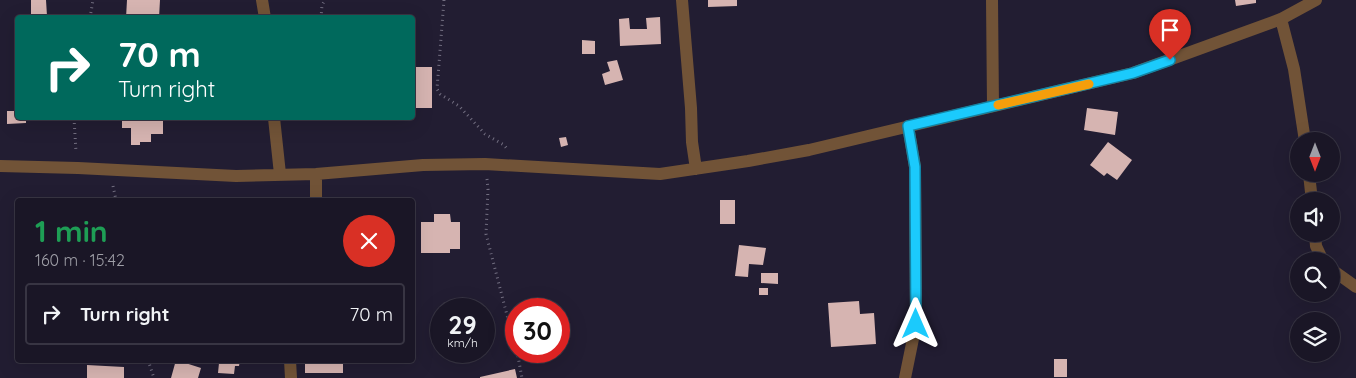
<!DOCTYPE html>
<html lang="en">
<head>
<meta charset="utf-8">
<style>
	:root { --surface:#1a1626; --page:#272332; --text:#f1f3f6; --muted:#9f9fa7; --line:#383543 }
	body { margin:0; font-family:Quicksand,sans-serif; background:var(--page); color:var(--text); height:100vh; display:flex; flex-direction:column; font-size:19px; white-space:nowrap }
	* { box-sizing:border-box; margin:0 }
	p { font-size:16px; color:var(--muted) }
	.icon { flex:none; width:28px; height:28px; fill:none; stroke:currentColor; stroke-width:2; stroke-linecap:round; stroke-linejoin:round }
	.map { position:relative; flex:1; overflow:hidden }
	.side { position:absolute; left:15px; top:198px; width:400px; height:165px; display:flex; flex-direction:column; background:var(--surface); border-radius:5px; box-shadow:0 5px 20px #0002,0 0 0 1px var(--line) }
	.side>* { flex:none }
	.banner { position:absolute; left:15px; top:15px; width:400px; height:105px; border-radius:5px; box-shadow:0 5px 20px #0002,0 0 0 1px var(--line); background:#00695c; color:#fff; overflow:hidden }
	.needle { width:32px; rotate:180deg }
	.fabs { position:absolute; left:1290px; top:132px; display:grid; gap:10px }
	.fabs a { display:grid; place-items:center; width:50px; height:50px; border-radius:50%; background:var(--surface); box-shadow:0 5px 20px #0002,0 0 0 1px var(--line); font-size:25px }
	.speed { position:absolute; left:430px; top:298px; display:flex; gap:10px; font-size:25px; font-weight:700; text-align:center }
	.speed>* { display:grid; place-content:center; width:65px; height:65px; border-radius:50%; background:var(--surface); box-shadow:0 5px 20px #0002,0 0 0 1px var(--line); line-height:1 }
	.speed small { font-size:12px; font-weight:400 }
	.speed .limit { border:8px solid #d22; background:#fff; color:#111 }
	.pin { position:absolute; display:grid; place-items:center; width:42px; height:42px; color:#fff; margin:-51px -21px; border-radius:50% 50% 50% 0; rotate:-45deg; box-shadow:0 0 5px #0007 }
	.pin .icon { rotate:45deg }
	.me { position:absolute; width:55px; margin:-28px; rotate:0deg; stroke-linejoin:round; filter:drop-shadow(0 0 4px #0008) }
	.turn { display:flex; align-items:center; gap:18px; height:105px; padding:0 20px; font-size:22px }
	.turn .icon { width:65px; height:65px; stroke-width:2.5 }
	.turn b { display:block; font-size:35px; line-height:42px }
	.round { display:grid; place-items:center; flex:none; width:52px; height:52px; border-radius:26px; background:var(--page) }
	.summary { display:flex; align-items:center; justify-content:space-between; height:85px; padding:0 20px }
	h1 { font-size:30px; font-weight:800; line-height:38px; color:#1e9e55 }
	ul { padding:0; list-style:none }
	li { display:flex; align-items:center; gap:15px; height:62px; margin:0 10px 8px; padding:0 10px; border:2px solid var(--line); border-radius:5px }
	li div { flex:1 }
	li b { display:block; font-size:19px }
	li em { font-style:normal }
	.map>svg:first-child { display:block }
</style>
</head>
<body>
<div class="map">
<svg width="1356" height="378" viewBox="0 0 1356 378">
	<rect width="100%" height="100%" fill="#221d32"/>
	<path fill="#d6b4b1" d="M31 0H46L47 16H31Z
		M127 0H160L159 18H126Z
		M708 0H737V6L708 7Z
		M1235 0H1256V3L1236 6Z
		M660 17 661 44 620 46 619 19 629 18 630 29H647L646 18Z
		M582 40 595 41V54H582Z
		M617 60 623 80 605 85 602 74 610 71 607 62Z
		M412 67H432V108H412Z
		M1087 108 1118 112 1115 135 1084 130Z
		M7 111H18V118H26V123L7 124Z
		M122 118H163V134H151V142H140V145H131V128H122Z
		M566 137 568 145 561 147 559 138Z
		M1108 142 1132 160 1117 180 1107 173 1104 176 1090 165Z
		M720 200H735V224H720Z
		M434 214H450L451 222H460V249H450V253H421V222H434Z
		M739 245 766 248 763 265 749 264 748 277 735 276Z
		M761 273H778V284L761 283Z
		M759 288H768V295H759Z
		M467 301V309H444L443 303Z
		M859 301 860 314 874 313 876 344 831 347 828 303Z
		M441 315V333H438L436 316Z
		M1054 359H1067V377H1054Z
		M176 360 201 368 198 378H171Z
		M216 360H240L239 366H235L234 374 218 373 219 363H216Z
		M305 360H343V373H305Z
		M87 365 124 367V378H87Z
		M515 369 517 378H480V377Z"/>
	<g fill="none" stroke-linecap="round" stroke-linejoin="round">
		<path stroke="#726e80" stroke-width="3" stroke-dasharray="1 4" stroke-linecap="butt" d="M444 0 437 89 440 94 459 106 485 134 504 145 508 150
			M90 18 93 0
			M321 18 322 5 325 0
			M74 118 76 152
			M487 179 488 189 486 234 516 350
			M113 186 116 200
			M517 351 522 378
			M148 360 154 378"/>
		<path stroke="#715337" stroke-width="12" d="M262 0 265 18
			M682 0 691 108 692 142 696 169
			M992 0 993 106
			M1281 19 1294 69 1305 141
			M274 118 280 174
			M0 166 78 168 236 176 316 174 423 165 485 164 660 174 748 161 809 150 1133 73 1281 19 1316 0
			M316 174V200
			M1309 174 1312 201
			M1315 234 1316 246 1323 261
			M1331 269 1356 287
			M290 360 291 378
			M905 378 916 324 915 167 908 126"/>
	</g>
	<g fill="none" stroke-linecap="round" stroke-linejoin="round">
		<defs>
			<path id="route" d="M916 324 915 167 908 126 1133 73 1170 60"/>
		</defs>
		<use href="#route" stroke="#1283a4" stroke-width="12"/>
		<use href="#route" stroke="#1bcafc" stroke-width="9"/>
		<path stroke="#f59e0b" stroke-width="9" d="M998 105 1089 84"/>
	</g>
</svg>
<div class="fabs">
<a><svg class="needle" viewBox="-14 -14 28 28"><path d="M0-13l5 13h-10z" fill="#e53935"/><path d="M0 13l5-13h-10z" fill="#9f9fa7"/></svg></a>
<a><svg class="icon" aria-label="sound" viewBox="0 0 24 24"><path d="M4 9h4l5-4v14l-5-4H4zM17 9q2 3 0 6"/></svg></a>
<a><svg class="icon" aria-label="search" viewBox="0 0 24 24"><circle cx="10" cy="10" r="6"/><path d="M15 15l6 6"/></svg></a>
<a><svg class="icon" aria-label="layers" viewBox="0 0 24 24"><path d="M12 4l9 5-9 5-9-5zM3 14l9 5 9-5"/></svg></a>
</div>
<div class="speed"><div>29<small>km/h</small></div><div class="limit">30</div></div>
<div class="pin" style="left:1170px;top:60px;background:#d93025"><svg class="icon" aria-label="arrive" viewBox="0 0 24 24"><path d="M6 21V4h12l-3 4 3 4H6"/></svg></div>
<svg class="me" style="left:916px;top:324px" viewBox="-20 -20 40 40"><path d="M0-17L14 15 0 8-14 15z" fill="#1bcafc" stroke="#fff" stroke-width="4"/></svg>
<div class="banner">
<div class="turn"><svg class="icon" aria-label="right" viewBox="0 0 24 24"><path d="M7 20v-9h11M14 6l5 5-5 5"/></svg><div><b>70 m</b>Turn right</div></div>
</div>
<section class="side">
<div class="summary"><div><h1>1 min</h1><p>160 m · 15:42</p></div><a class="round" style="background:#d93025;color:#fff"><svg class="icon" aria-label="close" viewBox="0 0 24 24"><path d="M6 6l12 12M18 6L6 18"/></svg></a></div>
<ul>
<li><svg class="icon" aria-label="right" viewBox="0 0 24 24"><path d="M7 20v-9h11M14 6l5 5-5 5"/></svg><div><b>Turn right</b></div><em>70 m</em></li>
</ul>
</section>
</div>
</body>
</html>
